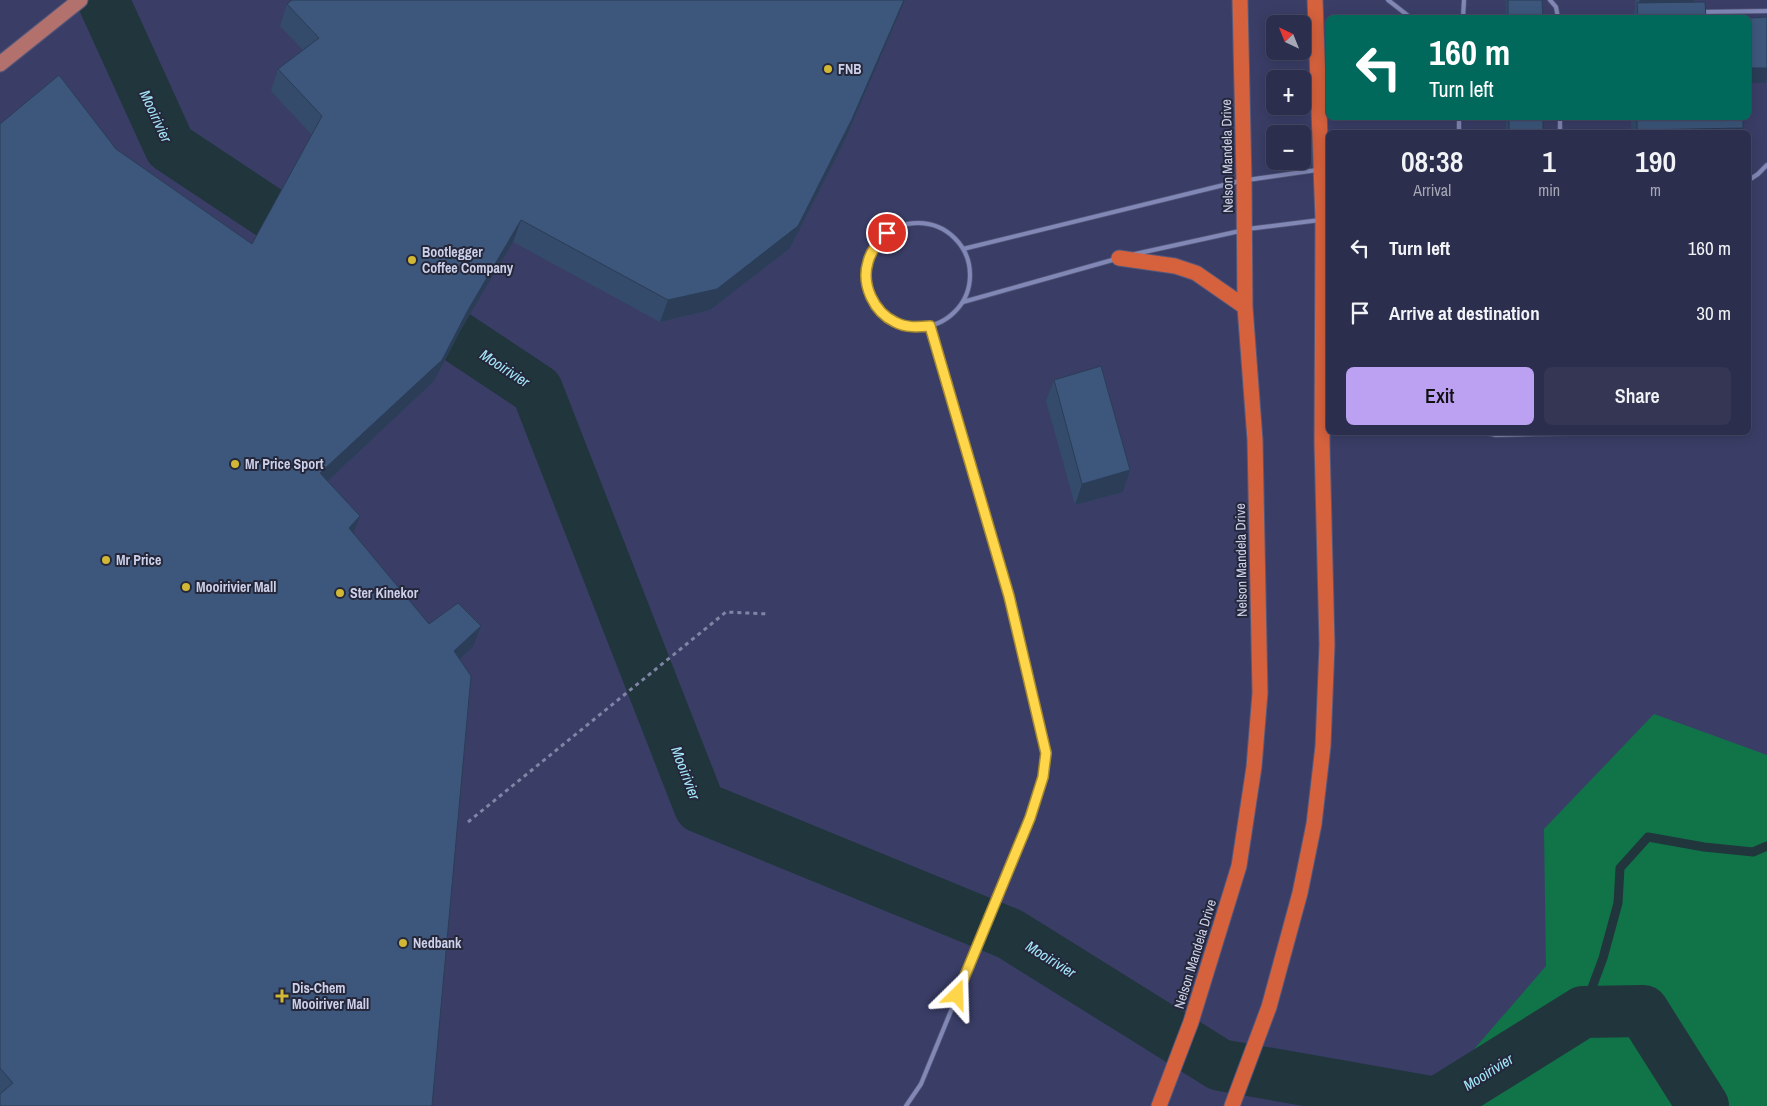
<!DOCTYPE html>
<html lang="en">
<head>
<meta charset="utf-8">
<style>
	:root { --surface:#2c2e4d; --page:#343654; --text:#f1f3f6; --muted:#a6a8b6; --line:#484a65; --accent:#bca0f2 }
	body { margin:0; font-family:"Archivo Narrow",sans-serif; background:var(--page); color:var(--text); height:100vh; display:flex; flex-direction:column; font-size:19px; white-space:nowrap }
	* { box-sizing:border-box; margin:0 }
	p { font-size:16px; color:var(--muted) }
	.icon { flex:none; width:28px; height:28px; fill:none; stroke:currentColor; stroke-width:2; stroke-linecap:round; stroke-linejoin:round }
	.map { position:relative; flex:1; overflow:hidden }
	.details { position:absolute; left:1326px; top:130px; width:425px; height:305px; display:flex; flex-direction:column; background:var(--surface); border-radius:8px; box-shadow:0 2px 12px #0003,0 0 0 1px var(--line) }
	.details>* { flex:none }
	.hud { position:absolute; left:1326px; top:15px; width:425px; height:105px; border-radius:8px; box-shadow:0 2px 12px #0003,0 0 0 1px var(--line); background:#00695c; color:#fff; overflow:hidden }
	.needle { width:32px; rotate:317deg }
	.controls { position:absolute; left:1266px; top:15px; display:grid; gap:10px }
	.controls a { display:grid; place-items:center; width:45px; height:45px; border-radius:8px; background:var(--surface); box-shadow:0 2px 12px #0003,0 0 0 1px var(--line); font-size:25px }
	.pin { position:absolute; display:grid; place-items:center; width:42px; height:42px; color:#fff; margin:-21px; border:2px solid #fff; border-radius:50%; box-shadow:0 1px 5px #0007 }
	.me { position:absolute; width:55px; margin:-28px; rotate:22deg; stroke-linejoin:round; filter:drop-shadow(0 0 4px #0008) }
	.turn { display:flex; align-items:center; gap:18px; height:105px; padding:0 20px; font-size:22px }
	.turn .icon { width:65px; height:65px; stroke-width:2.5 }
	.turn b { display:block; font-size:35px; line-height:42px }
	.eta { display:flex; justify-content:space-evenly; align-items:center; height:85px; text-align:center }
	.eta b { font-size:30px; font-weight:600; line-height:35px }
	.button { display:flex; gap:10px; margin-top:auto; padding:10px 20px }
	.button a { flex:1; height:58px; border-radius:8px; background:var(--accent); color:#111; font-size:20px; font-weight:600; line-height:58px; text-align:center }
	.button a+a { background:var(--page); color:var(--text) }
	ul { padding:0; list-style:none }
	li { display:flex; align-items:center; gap:15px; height:65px; padding:0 20px }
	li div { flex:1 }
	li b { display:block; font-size:19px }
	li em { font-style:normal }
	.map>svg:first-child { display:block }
</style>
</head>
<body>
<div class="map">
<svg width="1767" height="1106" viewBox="0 0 1767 1106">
	<rect width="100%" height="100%" fill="#3a3e67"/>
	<path fill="#117448" d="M1654 714 1767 755V1106H1425L1546 966 1544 829Z"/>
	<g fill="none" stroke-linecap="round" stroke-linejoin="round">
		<path stroke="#20363c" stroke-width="9" d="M1583 1012 1603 958 1618 903 1620 868 1648 837 1704 847 1753 852 1767 846"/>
		<path stroke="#20363c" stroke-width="52" d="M103 0 170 147 330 253
			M397 297 537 390 700 807 1010 934 1220 1065 1437 1103 1583 1012 1643 1011 1703 1106"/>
		<defs>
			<path id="lane" d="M1388 0 1411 18
				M1550 0 1556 7 1558 18
				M1702 12 1767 11
				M1463 18 1464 0
				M1560 118V132
				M1459 132V118
				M1247 180 1317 170
				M1749 180 1758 174 1767 165
				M866 275a52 52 0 1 1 104 0a52 52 0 1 1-104 0Z
				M1247 229 1320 220
				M963 249 1240 181
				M1135 254 1240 231
				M963 302 1116 259
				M1482 432 1496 435 1630 432
				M906 1106 921 1084 1030 818 1043 777 1046 753 1009 597 930 326"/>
			<path id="primary" d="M0 64 80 0"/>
			<path id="highway" d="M1119 258 1175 266 1196 273 1245 307
				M1159 1106 1191 1022 1239 866 1254 767 1260 693 1255 440 1245 307 1244 180 1240 0
				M1232 1106 1269 1007 1300 893 1314 824 1323 746 1327 645 1322 443 1323 220 1315 0"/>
		</defs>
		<use href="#lane" stroke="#54587a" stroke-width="5.5"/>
		<use href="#primary" stroke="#54587a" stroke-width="17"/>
		<use href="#highway" stroke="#54587a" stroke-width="17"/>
		<path stroke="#8084a5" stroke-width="3" stroke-dasharray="4 4" stroke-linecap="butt" d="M468 822 726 612 768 614"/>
		<use href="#lane" stroke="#8188b6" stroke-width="4"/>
		<use href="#primary" stroke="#b3716d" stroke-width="15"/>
		<use href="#highway" stroke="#d5613d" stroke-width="15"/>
	</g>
	<path fill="#344b6b" d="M292 0H905L845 140 790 248 710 310 660 322 513 242 460 331 434 381 328 481 360 516 353 533 429 624 481 626 473 647 0 1106V124L116 149 252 244 312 135 271 91 278 69 303 50 280 26 287 4Z
		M1506 0H1542L1543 18H1506Z
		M1635 0H1694L1693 2 1706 18H1632L1635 9Z
		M1506 118H1543V132H1506Z
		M1631 118H1743V128L1741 132H1631Z
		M1054 380 1130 470 1123 492 1075 505 1046 401Z"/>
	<path fill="#2b3d57" d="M904 0H905L845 140 790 248 710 310 660 322 668 300Z
		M1640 0H1694L1690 11 1637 6Z
		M1749 68H1767V78L1765 83H1749Z
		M1743 128 1741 132H1636L1637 130Z
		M521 220 513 242 460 331 434 381 313 495 320 473 468 310Z
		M1130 470 1123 492 1075 505 1082 484Z
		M360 516 352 537 349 528Z
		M481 626 473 647 446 672 454 651Z"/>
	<path fill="#3d577c" stroke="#2b3d57" d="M292 0H904L852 119 798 226 717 289 668 300 521 220 468 310 442 360 320 473 360 516 349 528 429 624 458 603 481 626 454 651 471 676 432 1106H0V1094L13 1083 0 1068V124L59 75 116 149 252 244 322 116 278 69 319 38 287 4Z
		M1508 0H1542L1543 18H1508Z
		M1705 2 1706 18H1638L1637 3Z
		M1767 17V68H1749V18Z
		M1509 118H1543V132H1509Z
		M1637 118H1743V128L1637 130Z
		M1101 366 1130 470 1082 484 1054 380Z"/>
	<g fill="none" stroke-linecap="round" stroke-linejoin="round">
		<defs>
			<path id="route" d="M887 233C879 242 871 250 868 262 861 285 874 312 895 322 906 328 918 327 930 326L1009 596 1046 753 1043 777 1030 818 957 995"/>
		</defs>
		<use href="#route" stroke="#a68a30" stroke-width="12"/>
		<use href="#route" stroke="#ffd54a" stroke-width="9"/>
	</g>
	<g fill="#d1b736" stroke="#25273a" stroke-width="2">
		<circle cx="828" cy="69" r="5"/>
		<circle cx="412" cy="260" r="5"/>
		<circle cx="235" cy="464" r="5"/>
		<circle cx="106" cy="560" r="5"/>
		<circle cx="186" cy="587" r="5"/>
		<circle cx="340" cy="593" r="5"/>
		<circle cx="403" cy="943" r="5"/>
		<path d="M279.5 988.5h5v5h5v5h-5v5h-5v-5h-5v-5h5z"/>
	</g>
	<g text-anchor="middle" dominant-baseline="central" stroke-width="4" stroke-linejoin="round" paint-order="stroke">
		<g font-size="14" font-weight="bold" fill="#ccd0e9" stroke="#25273a" text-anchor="start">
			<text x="838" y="69">FNB</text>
			<text x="422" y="252">Bootlegger<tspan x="422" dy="16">Coffee Company</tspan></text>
			<text x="245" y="464">Mr Price Sport</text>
			<text x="116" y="560">Mr Price</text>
			<text x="196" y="587">Mooirivier Mall</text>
			<text x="350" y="593">Ster Kinekor</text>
			<text x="413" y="943">Nedbank</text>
			<text x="292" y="988">Dis-Chem<tspan x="292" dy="16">Mooiriver Mall</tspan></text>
		</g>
		<g font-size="14" fill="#ccd0e9" stroke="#25273a">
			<text transform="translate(1227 156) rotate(-91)">Nelson Mandela Drive</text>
			<text transform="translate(1241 560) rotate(-91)">Nelson Mandela Drive</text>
			<text transform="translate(1195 954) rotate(-73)">Nelson Mandela Drive</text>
		</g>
		<g font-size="15" font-style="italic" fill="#a4e7fa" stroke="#25273a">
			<text transform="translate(156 116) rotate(65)">Mooirivier</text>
			<text transform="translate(505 368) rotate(33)">Mooirivier</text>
			<text transform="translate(686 773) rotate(69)">Mooirivier</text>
			<text transform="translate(1051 959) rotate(32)">Mooirivier</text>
			<text transform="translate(1488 1072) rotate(-32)">Mooirivier</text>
		</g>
	</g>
</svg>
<div class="controls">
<a><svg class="needle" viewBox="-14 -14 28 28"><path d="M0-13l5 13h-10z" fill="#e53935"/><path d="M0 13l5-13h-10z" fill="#a6a8b6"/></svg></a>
<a>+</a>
<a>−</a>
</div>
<div class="pin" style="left:887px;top:233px;background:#d93025"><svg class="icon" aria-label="arrive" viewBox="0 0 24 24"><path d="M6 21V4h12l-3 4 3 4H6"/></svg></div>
<svg class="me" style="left:957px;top:995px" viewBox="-20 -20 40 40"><path d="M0-17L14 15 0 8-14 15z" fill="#ffd54a" stroke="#fff" stroke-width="4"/></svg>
<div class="hud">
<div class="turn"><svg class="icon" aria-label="left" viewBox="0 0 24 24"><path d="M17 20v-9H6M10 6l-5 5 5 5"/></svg><div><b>160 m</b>Turn left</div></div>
</div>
<section class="details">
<div class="eta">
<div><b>08:38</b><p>Arrival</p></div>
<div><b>1</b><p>min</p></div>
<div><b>190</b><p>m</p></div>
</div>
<ul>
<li><svg class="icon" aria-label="left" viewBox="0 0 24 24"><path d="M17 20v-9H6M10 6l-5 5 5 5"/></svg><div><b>Turn left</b></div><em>160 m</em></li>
<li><svg class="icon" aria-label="arrive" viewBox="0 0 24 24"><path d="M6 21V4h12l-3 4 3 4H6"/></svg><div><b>Arrive at destination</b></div><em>30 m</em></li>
</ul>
<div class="button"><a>Exit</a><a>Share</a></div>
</section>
</div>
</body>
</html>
